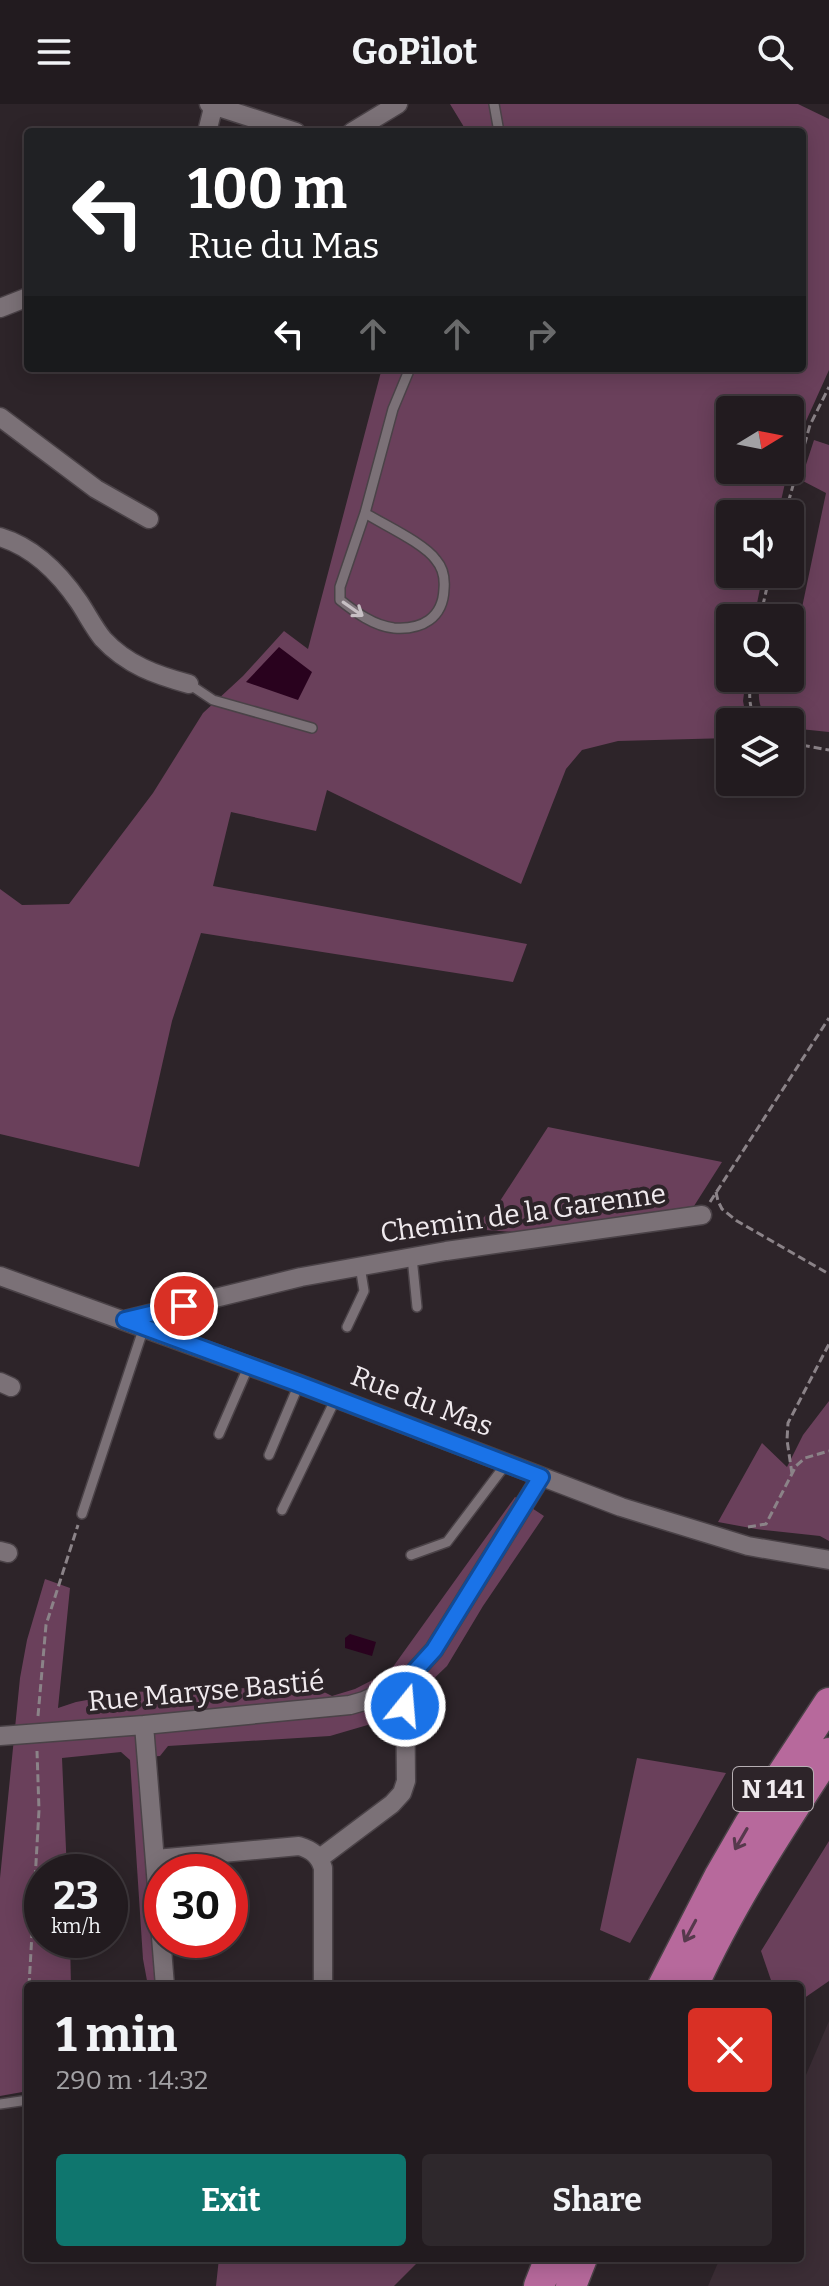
<!DOCTYPE html>
<html lang="en">
<head>
<meta charset="utf-8">
<style>
	:root { --surface:#221b1f; --page:#2e282c; --text:#f1f3f6; --muted:#a2a1a4; --line:#3f393d; --accent:#0f766e }
	body { margin:0; font-family:Bitter,serif; background:var(--page); color:var(--text); height:100vh; display:flex; flex-direction:column; font-size:30px; white-space:nowrap }
	* { box-sizing:border-box; margin:0 }
	p { font-size:26px; color:var(--muted) }
	.icon { flex:none; width:44px; height:44px; fill:none; stroke:currentColor; stroke-width:2; stroke-linecap:round; stroke-linejoin:round }
	.map { position:relative; flex:1; overflow:hidden }
	.side { position:absolute; left:24px; top:1878px; width:780px; height:280px; display:flex; flex-direction:column; background:var(--surface); border-radius:8px; box-shadow:0 4px 20px #0003,0 0 0 2px var(--line) }
	.side>* { flex:none }
	.banner { position:absolute; left:24px; top:24px; width:782px; height:244px; border-radius:8px; box-shadow:0 4px 20px #0003,0 0 0 2px var(--line); background:#202124; color:#fff; overflow:hidden }
	.needle { width:52px; rotate:80deg }
	.controls { position:absolute; left:716px; top:292px; display:grid; gap:16px }
	.controls a { display:grid; place-items:center; width:88px; height:88px; border-radius:8px; background:var(--surface); box-shadow:0 4px 20px #0003,0 0 0 2px var(--line); font-size:40px }
	.speed { position:absolute; left:24px; top:1750px; display:flex; gap:16px; font-size:40px; font-weight:700; text-align:center }
	.speed>* { display:grid; place-content:center; width:104px; height:104px; border-radius:50%; background:var(--surface); box-shadow:0 4px 20px #0003,0 0 0 2px var(--line); line-height:1 }
	.speed small { font-size:20px; font-weight:400 }
	.speed .limit { border:12px solid #d22; background:#fff; color:#111 }
	.pin { position:absolute; display:grid; place-items:center; width:68px; height:68px; color:#fff; margin:-34px; border:4px solid #fff; border-radius:50%; box-shadow:0 2px 8px #0007 }
	.me { position:absolute; width:88px; margin:-44px; rotate:17deg; stroke-linejoin:round; filter:drop-shadow(0 0 6px #0008) }
	.turn { display:flex; align-items:center; gap:28px; height:168px; padding:0 32px; font-size:36px }
	.turn .icon { width:104px; height:104px; stroke-width:2.5 }
	.turn b { display:block; font-size:56px; line-height:68px }
	.lanes { display:flex; align-items:center; height:76px; padding:0 32px; background:#0003; justify-content:center; gap:40px; direction:ltr }
	.lanes .off { opacity:.35 }
	.round { display:grid; place-items:center; flex:none; width:84px; height:84px; border-radius:8px; background:var(--page) }
	.headline { display:flex; align-items:center; justify-content:space-between; height:136px; padding:0 32px }
	h1 { font-size:48px; font-weight:700; line-height:60px }
	.button { display:flex; gap:16px; margin-top:auto; padding:16px 32px }
	.button a { flex:1; height:92px; border-radius:8px; background:var(--accent); color:#fff; font-size:32px; font-weight:700; line-height:92px; text-align:center }
	.button a+a { background:var(--page); color:var(--text) }
	header { display:flex; justify-content:space-between; align-items:center; height:104px; padding:0 32px; background:var(--surface); font-size:36px; font-weight:700 }
	.map>svg:first-child { display:block }
</style>
</head>
<body>
<header><svg class="icon" aria-label="menu" viewBox="0 0 24 24"><path d="M4 6h16M4 12h16M4 18h16"/></svg>GoPilot<svg class="icon" aria-label="search" viewBox="0 0 24 24"><circle cx="10" cy="10" r="6"/><path d="M15 15l6 6"/></svg></header>
<div class="map">
<svg width="829" height="2182" viewBox="0 0 829 2182">
	<rect width="100%" height="100%" fill="#2d2429"/>
	<path fill="#3b2d35" d="M829 1917V2182H708L720 2154H800V1985Z"/>
	<path fill="#6a405b" d="M450 0H798L829 15V266L793 346 790 358V306H730V366H788L778 410H730V470H763L754 514H730V574H746L743 597 747 618H730V634L618 637 582 646 566 665 521 780 327 686 316 727 231 708 213 782 527 840 513 878 201 829 172 917 139 1063 0 1030V785L22 801 69 800 153 689 203 609 243 572 284 527 308 545 382 264H802V28H467Z
		M814 336 829 341V628L790 624V618H771C757 603 758 594 760 574H790V538L795 537 826 389 801 376Z
		M548 1023 722 1058 694 1102 514 1128 472 1125 500 1097Z
		M829 1297V1437L820 1432 756 1425 718 1418 762 1339 787 1363 803 1331Z
		M515 1393 544 1412 483 1502 447 1562 405 1602 371 1620 330 1632 168 1642 160 1652 147 1653 165 1882H148L143 1855 130 1656 121 1648 62 1654 67 1768H42V1836H70L71 1882H28V1987L0 1992V1774L20 1574 27 1536 45 1475 70 1484 58 1604 76 1598 131 1588 312 1582 332 1592 355 1585 390 1567Z
		M637 1654 726 1669 630 1839 600 1826Z
		M829 1737V1877L800 1897V1882H773L761 1847Z
		M219 2154H422L394 2182H216Z"/>
	<path fill="#29021e" d="M279 543 312 568 298 596 246 578Z
		M350 1530 376 1538 372 1552 345 1544V1534Z"/>
	<g fill="none" stroke-linecap="round" stroke-linejoin="round">
		<defs>
			<path id="service" d="M494 0 499 28
				M365 409C384 421 424 439 436 456 443 464 445 474 444 485 443 514 422 526 394 524 374 522 355 508 340 496V483L365 409 393 305 410 264
				M189 580 213 596 312 624
				M412 1153 417 1203
				M347 1223 364 1187 360 1162
				M219 1330 249 1261
				M269 1351 299 1280
				M282 1406 336 1294
				M82 1410 144 1223
				M411 1451 447 1438 506 1360
				M0 2000 28 1996"/>
			<path id="minor" d="M209 0 296 28
				M207 28 214 0
				M352 28 398 0
				M0 204 28 193
				M0 313 96 385 149 415
				M0 433C33 443 60 470 79 498 87 510 94 524 103 535 127 561 156 571 189 580
				M0 1172 299 1280 621 1403 748 1442 829 1456
				M125 1216 301 1173 446 1147 702 1111
				M0 1278 11 1283
				M0 1447 8 1449
				M144 1621 165 1882
				M0 1632 144 1621 350 1601 364 1597 405 1578 434 1546 541 1373
				M320 1754 392 1700 402 1689 406 1677 405 1578
				M156 1755 299 1742C312 1746 319 1751 323 1764V1882"/>
			<path id="trunk" d="M663 1882 719 1773 749 1721 829 1599
				M693 1882C730 1800 780 1724 829 1649
				M539 2182 550 2154
				M571 2182 582 2154"/>
		</defs>
		<use href="#service" stroke="#4a4247" stroke-width="12"/>
		<use href="#minor" stroke="#4a4247" stroke-width="21"/>
		<use href="#trunk" stroke="#4a4247" stroke-width="33"/>
		<path stroke="#8b8388" stroke-width="3" stroke-dasharray="8 4" stroke-linecap="butt" d="M785 410 810 321 829 283
			M760 514 770 470
			M751 574C749 590 748 605 758 618
			M790 639 829 646
			M716 1088 718 1097 722 1105 737 1117 829 1170
			M710 1098 829 914
			M792 1370 787 1336 788 1319 829 1240
			M748 1423 766 1420 796 1362 805 1354 829 1347
			M38 1612 46 1521 78 1421
			M29 1882 39 1706 37 1647
			M24 1985 28 1905"/>
		<use href="#service" stroke="#7b7177" stroke-width="9"/>
		<use href="#minor" stroke="#7b7177" stroke-width="18"/>
		<use href="#trunk" stroke="#b7699c" stroke-width="30"/>
	</g>
	<defs><path id="oneway-shaft" d="M-6 0H5M1.5-3L5.5 0L1.5 3" fill="none" stroke-width="1.6" stroke-linecap="round" stroke-linejoin="round" transform="scale(2)"/></defs>
	<use stroke="#c7c0c4" href="#oneway-shaft" transform="translate(353 505) rotate(35)"/>
	<g stroke="#56394c">
		<use href="#oneway-shaft" transform="translate(741 1735) rotate(120)"/>
		<use href="#oneway-shaft" transform="translate(690 1827) rotate(118)"/>
	</g>
	<g fill="none" stroke-linecap="round" stroke-linejoin="round">
		<defs>
			<path id="route" d="M184 1202 125 1216 299 1280 541 1373 434 1546 405 1578V1602"/>
		</defs>
		<use href="#route" stroke="#114b97" stroke-width="20"/>
		<use href="#route" stroke="#1a73e8" stroke-width="14"/>
	</g>
	<g text-anchor="middle" dominant-baseline="central" stroke-width="8" stroke-linejoin="round" paint-order="stroke">
		<rect fill="#2d2429" stroke="#b6afb3" stroke-width="2" x="733" y="1663" width="80" height="44" rx="6"/>
		<g font-size="26" font-weight="bold" fill="#f0eaee">
			<text x="773" y="1685">N 141</text>
		</g>
		<g font-size="28" fill="#f0eaee" stroke="#2d2429">
			<text transform="translate(523 1109) rotate(-8)">Chemin de la Garenne</text>
			<text transform="translate(422 1297) rotate(21)">Rue du Mas</text>
			<text transform="translate(206 1587) rotate(-5)">Rue Maryse Bastié</text>
		</g>
	</g>
</svg>
<div class="controls">
<a><svg class="needle" viewBox="-14 -14 28 28"><path d="M0-13l5 13h-10z" fill="#e53935"/><path d="M0 13l5-13h-10z" fill="#a2a1a4"/></svg></a>
<a><svg class="icon" aria-label="sound" viewBox="0 0 24 24"><path d="M4 9h4l5-4v14l-5-4H4zM17 9q2 3 0 6"/></svg></a>
<a><svg class="icon" aria-label="search" viewBox="0 0 24 24"><circle cx="10" cy="10" r="6"/><path d="M15 15l6 6"/></svg></a>
<a><svg class="icon" aria-label="layers" viewBox="0 0 24 24"><path d="M12 4l9 5-9 5-9-5zM3 14l9 5 9-5"/></svg></a>
</div>
<div class="speed"><div>23<small>km/h</small></div><div class="limit">30</div></div>
<div class="pin" style="left:184px;top:1202px;background:#d93025"><svg class="icon" aria-label="arrive" viewBox="0 0 24 24"><path d="M6 21V4h12l-3 4 3 4H6"/></svg></div>
<svg class="me" style="left:405px;top:1602px" viewBox="-20 -20 40 40"><circle r="17" fill="#1a73e8" stroke="#fff" stroke-width="3"/><path d="M0-11L8 9 0 5-8 9z" fill="#fff"/></svg>
<div class="banner">
<div class="turn"><svg class="icon" aria-label="left" viewBox="0 0 24 24"><path d="M17 20v-9H6M10 6l-5 5 5 5"/></svg><div><b>100 m</b>Rue du Mas</div></div>
<div class="lanes"><svg class="icon" aria-label="left" viewBox="0 0 24 24"><path d="M17 20v-9H6M10 6l-5 5 5 5"/></svg><svg class="icon off" aria-label="ahead" viewBox="0 0 24 24"><path d="M12 20V5M6 11l6-6 6 6"/></svg><svg class="icon off" aria-label="ahead" viewBox="0 0 24 24"><path d="M12 20V5M6 11l6-6 6 6"/></svg><svg class="icon off" aria-label="right" viewBox="0 0 24 24"><path d="M7 20v-9h11M14 6l5 5-5 5"/></svg></div>
</div>
<section class="side">
<div class="headline"><div><h1>1 min</h1><p>290 m · 14:32</p></div><a class="round" style="background:#d93025;color:#fff"><svg class="icon" aria-label="close" viewBox="0 0 24 24"><path d="M6 6l12 12M18 6L6 18"/></svg></a></div>
<div class="button"><a>Exit</a><a>Share</a></div>
</section>
</div>
</body>
</html>
